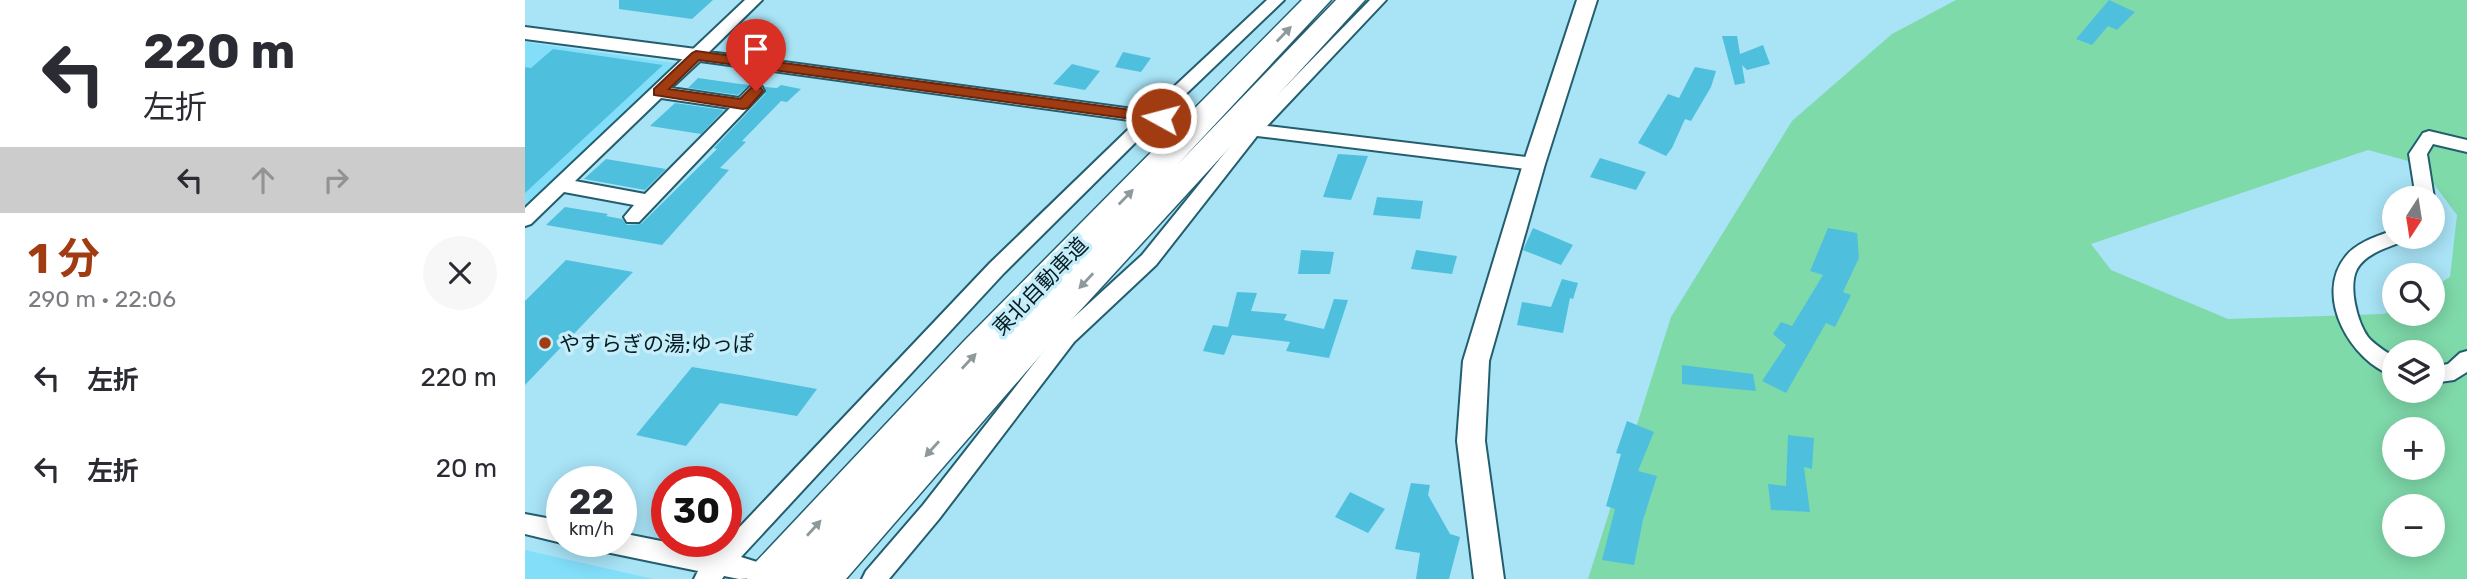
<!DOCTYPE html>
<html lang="ja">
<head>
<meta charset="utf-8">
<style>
	:root { --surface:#fff; --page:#f7f7f7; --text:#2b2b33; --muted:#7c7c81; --accent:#a03b12 }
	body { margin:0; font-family:Rubik,"Noto Sans JP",sans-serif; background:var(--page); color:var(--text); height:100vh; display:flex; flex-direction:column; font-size:26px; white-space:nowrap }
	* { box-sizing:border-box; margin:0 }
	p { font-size:23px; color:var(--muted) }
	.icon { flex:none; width:38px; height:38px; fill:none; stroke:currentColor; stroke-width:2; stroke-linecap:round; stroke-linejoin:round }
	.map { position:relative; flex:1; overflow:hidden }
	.side { display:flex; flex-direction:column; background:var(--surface); width:525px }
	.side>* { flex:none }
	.top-card { background:#fff; color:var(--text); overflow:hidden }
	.needle { width:46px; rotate:192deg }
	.buttons { position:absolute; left:1857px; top:186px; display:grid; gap:14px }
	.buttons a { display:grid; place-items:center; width:63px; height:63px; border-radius:50%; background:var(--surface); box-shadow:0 4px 18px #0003; font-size:35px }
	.speed { position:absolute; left:21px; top:466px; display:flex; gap:14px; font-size:35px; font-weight:700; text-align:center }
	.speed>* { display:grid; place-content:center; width:91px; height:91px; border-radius:50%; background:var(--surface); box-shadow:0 4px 18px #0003; line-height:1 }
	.speed small { font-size:18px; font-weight:400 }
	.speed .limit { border:10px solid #d22; background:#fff; color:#111 }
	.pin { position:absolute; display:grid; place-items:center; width:60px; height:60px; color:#fff; margin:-72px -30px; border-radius:50% 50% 50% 0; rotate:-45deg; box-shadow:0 0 7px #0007 }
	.pin .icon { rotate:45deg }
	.me { position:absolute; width:77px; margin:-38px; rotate:277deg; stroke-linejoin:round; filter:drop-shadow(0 0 5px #0008) }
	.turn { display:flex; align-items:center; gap:24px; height:147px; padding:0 28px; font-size:32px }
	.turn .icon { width:91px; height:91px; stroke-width:2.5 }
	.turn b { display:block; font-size:49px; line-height:60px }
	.lanes { display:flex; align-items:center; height:66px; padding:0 28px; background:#0003; justify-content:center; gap:35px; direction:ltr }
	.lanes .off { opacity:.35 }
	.round { display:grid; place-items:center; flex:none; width:74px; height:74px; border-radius:37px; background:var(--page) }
	.headline { display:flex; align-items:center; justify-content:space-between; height:119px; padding:0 28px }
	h1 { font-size:42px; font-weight:700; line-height:52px; color:var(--accent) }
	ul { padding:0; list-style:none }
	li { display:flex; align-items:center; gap:21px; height:91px; padding:0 28px }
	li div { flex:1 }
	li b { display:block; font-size:26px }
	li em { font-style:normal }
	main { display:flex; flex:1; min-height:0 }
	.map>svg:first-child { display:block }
</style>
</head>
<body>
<main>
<section class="side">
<div class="top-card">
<div class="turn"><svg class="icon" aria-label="left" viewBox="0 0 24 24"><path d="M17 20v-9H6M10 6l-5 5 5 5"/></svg><div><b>220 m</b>左折</div></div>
<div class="lanes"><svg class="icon" aria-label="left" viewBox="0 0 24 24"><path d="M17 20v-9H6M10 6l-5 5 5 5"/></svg><svg class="icon off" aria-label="ahead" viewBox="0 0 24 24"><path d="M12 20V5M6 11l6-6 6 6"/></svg><svg class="icon off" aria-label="right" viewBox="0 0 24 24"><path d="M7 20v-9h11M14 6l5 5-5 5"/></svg></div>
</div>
<div class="headline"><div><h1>1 分</h1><p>290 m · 22:06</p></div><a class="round"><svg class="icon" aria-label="close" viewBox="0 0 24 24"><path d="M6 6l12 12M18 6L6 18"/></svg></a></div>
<ul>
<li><svg class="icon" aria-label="left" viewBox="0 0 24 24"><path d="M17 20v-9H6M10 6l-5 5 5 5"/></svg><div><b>左折</b></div><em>220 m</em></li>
<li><svg class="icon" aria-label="left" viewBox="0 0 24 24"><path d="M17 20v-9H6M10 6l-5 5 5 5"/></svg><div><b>左折</b></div><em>20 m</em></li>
</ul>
</section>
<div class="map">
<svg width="1942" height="579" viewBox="0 0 1942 579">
	<rect width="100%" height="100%" fill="#a8e3f6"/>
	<path fill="#82def9" d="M0 42 150 63V67L0 209Z
		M0 550 128 579H0Z"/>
	<path fill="#7fdaaa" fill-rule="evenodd" d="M1431 0H1942V579H1063L1146 317 1267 121 1367 34ZM1843 150 1894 164 1932 215 1925 277 1908 287V313H1869V309L1859 314 1703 319 1586 270 1566 244ZM1869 352H1908V390H1869ZM1869 429H1908V467H1869ZM1869 506H1908V544H1869Z"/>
	<path fill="#4fbfde" d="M94 0H188L167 19 94 9Z
		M1584 0 1610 12 1592 30 1583 26 1567 45 1551 39Z
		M1197 36H1212L1215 54 1238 45 1245 64 1222 70 1217 65 1220 83 1210 85Z
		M28 49 138 65 0 193V67L6 68Z
		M598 52 626 58 616 72 590 67Z
		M547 64 575 71 560 90 528 84Z
		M1170 67 1191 71 1186 87 1166 121 1160 119 1147 148 1141 156 1113 143 1143 94 1154 98Z
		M173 78 208 83 224 85 213 95 163 88Z
		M256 85 276 89 262 102 256 101 217 141 221 142 195 168 204 170 137 245 21 225 40 207 83 214 81 216 97 219 102 225 116 224 192 149 189 148 241 93 240 87 252 88Z
		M150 103 199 110 176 134 125 126Z
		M813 154 843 156 826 200 798 197Z
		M1075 158 1121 172 1111 190 1065 177Z
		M81 159 141 169 120 190 59 179Z
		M852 197 898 201 895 219 848 215Z
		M1008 228 1048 245 1036 265 998 250Z
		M1303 228 1332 233 1334 258 1318 292 1326 295 1310 327 1301 323 1261 393 1237 381 1261 345 1248 334 1256 322 1267 326 1298 275 1285 271Z
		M776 250 809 252 805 274H773Z
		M891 250 932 256 927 274 886 269Z
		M41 260 108 272 0 385V301Z
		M1037 279 1053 283 1048 299 1045 298 1038 333 992 325 997 302 1026 307Z
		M712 292 732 293 726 311 762 314 759 320 799 329 809 299 823 300 804 358 761 351 765 342 707 335 699 355 678 351 688 325 703 327Z
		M1157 365 1228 374 1231 391 1157 384Z
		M167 367 215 375 292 389 272 416 195 403 161 446 111 435Z
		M1102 421 1129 432 1113 471 1132 476 1118 520 1109 565 1077 560 1090 509 1081 506 1096 454 1091 453Z
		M1263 435 1289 438 1287 469 1279 467 1285 512 1246 510 1243 484 1261 486Z
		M886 483 905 485 903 495 925 534 935 537 924 579H891L895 553 870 549Z
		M825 492 860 509 843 533 810 517Z"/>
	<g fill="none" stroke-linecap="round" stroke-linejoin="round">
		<path stroke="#87bbcc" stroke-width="17" stroke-dasharray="17 9" stroke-linecap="butt" d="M636 118 681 124"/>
		<defs>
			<path id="minor" d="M220 0H237L184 52 623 111 742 0H759L640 114 643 118 641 122 630 123 479 273 216 557 232 562 236 570 232 578 214 579 199 576 197 579H169L173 571 81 552 73 549 70 541H96V533L191 552 465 263 612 121 175 61 146 88 214 98 225 87H237L239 91 114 222H102L99 217 109 205 39 192 6 224 0 226V208ZM136 98 205 108 120 194 50 181Z
				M845 0H861L742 126 1009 158 1015 160 1018 164 1015 168 1009 170 732 136 631 265 549 342 414 519 364 579H337L341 571 398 505 535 330 617 255 715 134 710 129 712 125 724 124Z
				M1904 131 1942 140V152L1908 144 1902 154 1909 198 1908 201V198H1891L1884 154 1898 133Z
				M1869 230V236H1881L1879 241C1864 247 1841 253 1832 269 1823 286 1832 322 1843 337 1850 345 1860 351 1869 357V376C1826 362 1788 296 1821 256 1832 242 1853 236 1869 230Z
				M1942 351V372L1929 380 1908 383V367L1923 364 1935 353Z
				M0 514 37 521V541H42L37 543 0 534Z"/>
			<path id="tertiary" d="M1052 0H1072L1020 164 964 361 960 441 979 579H949L932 441 938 361 998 164Z
				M0 27 171 49 178 50 181 55 178 60 171 61 0 39Z"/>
			<path id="motorway" d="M777 0H806L652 165 811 0H840L540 327 321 579H222L228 565 440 340Z"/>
		</defs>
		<use href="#minor" stroke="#225e6e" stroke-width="4"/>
		<use href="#tertiary" stroke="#225e6e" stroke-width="4"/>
		<use href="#motorway" stroke="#225e6e" stroke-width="3"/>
		<use href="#minor" fill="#fff" fill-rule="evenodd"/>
		<use href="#tertiary" fill="#fff" fill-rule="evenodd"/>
		<use href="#motorway" fill="#fff" fill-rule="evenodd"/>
	</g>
	<defs><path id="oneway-solid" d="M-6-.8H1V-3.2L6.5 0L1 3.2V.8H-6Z" transform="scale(1.75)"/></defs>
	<g fill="#8e999c">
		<use href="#oneway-solid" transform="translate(759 34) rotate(-46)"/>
		<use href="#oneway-solid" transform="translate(601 197) rotate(-46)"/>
		<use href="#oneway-solid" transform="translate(561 281) rotate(133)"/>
		<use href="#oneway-solid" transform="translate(444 361) rotate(-47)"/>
		<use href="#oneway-solid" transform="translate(407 449) rotate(132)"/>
		<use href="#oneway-solid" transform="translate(289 528) rotate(-48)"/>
	</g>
	<path fill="#a03b12" stroke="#68260c" stroke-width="2" d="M171 51 636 114 643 118 636 123 174 60 144 89 215 99 226 88H236L238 91 223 108 218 109 129 95V89L167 53Z"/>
	<circle fill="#a03b12" stroke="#c6edfa" stroke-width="2.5" cx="20" cy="343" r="7"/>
	<g text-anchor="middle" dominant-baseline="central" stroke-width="7" stroke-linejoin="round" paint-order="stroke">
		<g font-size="21" fill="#051d24" stroke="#c6edfa">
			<text transform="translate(515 286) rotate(-46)">東北自動車道</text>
		</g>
		<g font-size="21" fill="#051d24" stroke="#c6edfa" text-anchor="start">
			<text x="34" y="343">やすらぎの湯;ゆっぽ</text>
		</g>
	</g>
</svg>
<div class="buttons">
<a><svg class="needle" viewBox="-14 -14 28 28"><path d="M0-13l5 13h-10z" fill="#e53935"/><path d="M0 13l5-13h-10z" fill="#7c7c81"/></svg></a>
<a><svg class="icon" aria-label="search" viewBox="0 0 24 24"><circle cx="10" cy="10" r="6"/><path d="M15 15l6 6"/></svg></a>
<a><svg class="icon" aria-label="layers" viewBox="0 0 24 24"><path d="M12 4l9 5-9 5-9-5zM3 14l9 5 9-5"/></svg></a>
<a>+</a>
<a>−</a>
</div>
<div class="speed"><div>22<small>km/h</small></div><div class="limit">30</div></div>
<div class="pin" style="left:231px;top:91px;background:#d93025"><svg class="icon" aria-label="arrive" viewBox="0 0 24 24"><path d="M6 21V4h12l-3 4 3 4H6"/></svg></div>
<svg class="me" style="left:636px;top:118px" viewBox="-20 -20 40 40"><circle r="17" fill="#a03b12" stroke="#fff" stroke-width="3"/><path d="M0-11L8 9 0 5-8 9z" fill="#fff"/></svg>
</div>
</main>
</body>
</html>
